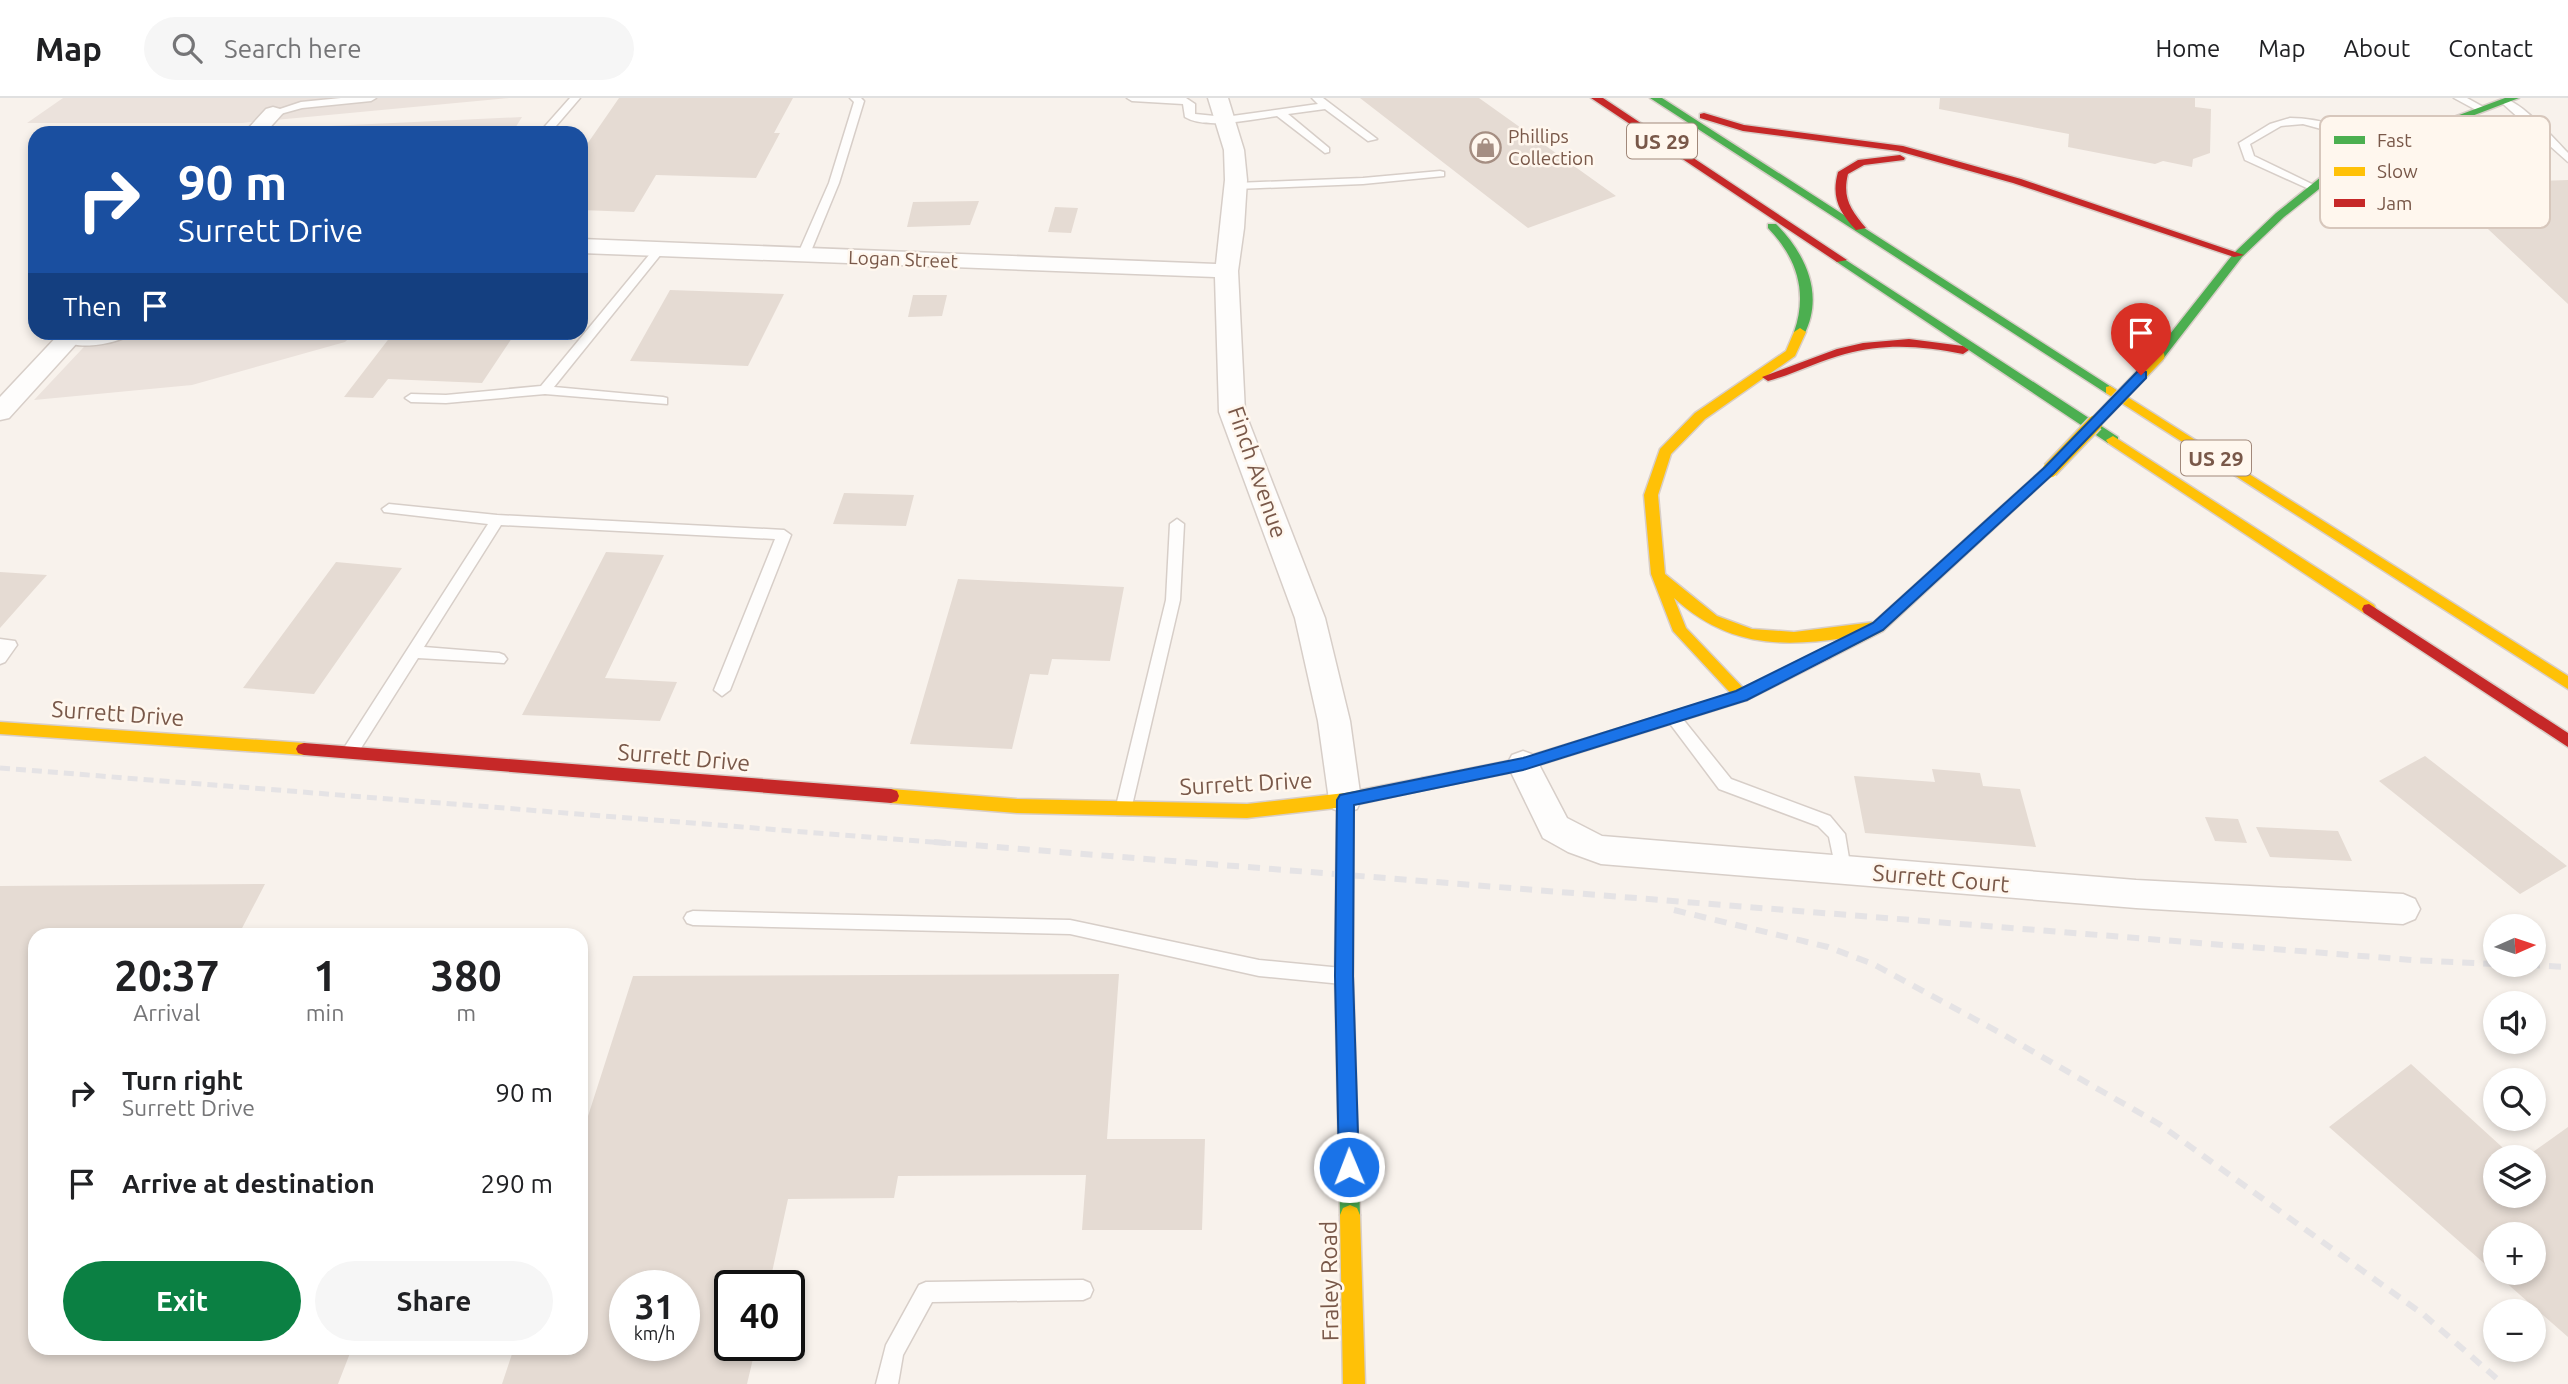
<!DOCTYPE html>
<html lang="en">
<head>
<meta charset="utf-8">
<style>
	:root { --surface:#fff; --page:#f6f6f6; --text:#202124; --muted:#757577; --line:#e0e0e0; --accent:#0b8043 }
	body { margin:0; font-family:Ubuntu,sans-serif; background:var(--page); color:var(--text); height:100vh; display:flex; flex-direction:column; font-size:26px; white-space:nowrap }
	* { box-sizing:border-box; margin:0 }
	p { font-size:23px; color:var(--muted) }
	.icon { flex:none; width:38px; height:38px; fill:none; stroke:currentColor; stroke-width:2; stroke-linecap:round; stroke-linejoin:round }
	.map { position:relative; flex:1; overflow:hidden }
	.side { position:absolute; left:28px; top:830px; width:560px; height:427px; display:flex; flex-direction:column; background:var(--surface); border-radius:21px; box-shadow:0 4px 10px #0003 }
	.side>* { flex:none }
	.top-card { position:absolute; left:28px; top:28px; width:560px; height:214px; border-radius:21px; box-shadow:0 4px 10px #0003; background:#1a4fa0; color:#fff; overflow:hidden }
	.needle { width:46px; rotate:87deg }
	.buttons { position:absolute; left:2483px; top:816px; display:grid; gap:14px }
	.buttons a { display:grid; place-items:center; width:63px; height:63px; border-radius:50%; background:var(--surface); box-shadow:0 4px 10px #0003; font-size:35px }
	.speed { position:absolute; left:609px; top:1172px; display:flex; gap:14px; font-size:35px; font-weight:700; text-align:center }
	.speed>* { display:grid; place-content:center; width:91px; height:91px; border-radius:50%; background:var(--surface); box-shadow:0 4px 10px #0003; line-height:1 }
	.speed small { font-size:18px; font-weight:400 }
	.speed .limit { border:4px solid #111; border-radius:10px; background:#fff; color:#111 }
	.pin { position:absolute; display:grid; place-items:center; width:60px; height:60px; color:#fff; margin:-72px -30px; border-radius:50% 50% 50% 0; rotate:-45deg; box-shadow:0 0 7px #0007 }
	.pin .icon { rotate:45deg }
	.me { position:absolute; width:77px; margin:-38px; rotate:359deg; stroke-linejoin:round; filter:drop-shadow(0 0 5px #0008) }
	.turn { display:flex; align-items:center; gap:24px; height:147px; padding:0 35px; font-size:32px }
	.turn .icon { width:91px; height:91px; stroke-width:2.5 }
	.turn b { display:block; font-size:49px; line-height:60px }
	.then { display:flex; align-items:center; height:66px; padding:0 35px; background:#0003; gap:14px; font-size:26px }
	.eta { display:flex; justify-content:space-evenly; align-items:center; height:119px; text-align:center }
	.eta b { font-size:42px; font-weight:600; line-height:49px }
	.cta { display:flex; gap:14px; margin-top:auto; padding:14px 35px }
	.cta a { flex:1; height:80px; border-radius:42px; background:var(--accent); color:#fff; font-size:28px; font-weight:600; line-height:80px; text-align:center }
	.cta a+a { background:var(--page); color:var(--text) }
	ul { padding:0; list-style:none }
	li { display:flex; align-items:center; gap:21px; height:91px; padding:0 35px }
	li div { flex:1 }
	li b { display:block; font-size:26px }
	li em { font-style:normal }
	header { display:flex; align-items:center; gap:42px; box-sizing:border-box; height:98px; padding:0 35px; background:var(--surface); border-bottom:2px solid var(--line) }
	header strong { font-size:33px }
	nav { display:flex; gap:38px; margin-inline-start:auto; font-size:24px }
	.search { width:490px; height:63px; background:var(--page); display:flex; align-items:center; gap:18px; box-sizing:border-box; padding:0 24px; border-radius:38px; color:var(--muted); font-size:26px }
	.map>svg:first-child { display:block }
</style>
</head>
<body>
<header>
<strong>Map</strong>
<div class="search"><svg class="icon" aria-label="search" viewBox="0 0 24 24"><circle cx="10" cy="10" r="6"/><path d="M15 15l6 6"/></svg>Search here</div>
<nav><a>Home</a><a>Map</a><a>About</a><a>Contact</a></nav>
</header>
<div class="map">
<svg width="2568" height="1286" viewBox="0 0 2568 1286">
	<rect width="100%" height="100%" fill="#f8f2ec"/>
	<path fill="#ebe2dc" d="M63 0H509L242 25H27Z
		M522 19 512 35H282L286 30Z
		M97 235H354L345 244 192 287 34 302Z"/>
	<path fill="#e5dbd3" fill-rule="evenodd" d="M619 0H793L774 35H780L756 80 656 77 634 114 581 112V55Z
		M1360 0H1479L1616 98 1528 130Z
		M1940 0H2195V9L2211 11 2210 55 2193 61 2192 69 2163 63 2155 66 2068 49 2069 36 1939 11Z
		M2568 82V206L2441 87Z
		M979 103 970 127 907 129 913 104Z
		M1055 109 1078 110 1071 135 1048 134Z
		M670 192 784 196 748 268 630 263Z
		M913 197H947L942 218 908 219Z
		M394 234H516L482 285 388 281 373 300 344 299Z
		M844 395 914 397 906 428 833 426Z
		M606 454 664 457 605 580 677 584 660 623 522 617Z
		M336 464 402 470 314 596 243 590Z
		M0 474 47 477 0 530Z
		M958 481 1124 489 1110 563 1052 561 1048 577 1030 576 1012 651 910 646Z
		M2425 658 2567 768 2520 796 2379 683Z
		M1932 671 1980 675 1983 688 2020 691 2036 749 1865 735 1854 678 1935 684Z
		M2205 719 2238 721 2247 745 2215 743Z
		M2256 729 2338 733 2352 763 2270 759Z
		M265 786 239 836H35V1250H352L338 1286H0V788Z
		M1119 876 1107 1041H1205L1202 1132H1082L1086 1077 898 1078 894 1100 788 1101 769 1188H730V1248H756L747 1286H502L514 1250H581V1040L633 878ZM625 1188H684V1248H625Z
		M2411 966 2513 1059H2496V1097H2534V1059H2526L2568 1029V1239L2329 1029ZM2496 1136H2534V1174H2496Z"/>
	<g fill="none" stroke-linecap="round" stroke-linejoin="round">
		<defs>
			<path id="lane" d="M341 0H376L371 3 302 10 273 18 268 15 301 4Z
				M570 0H580L550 35H539Z
				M850 0H861L864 3 839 85 809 158 799 160 797 158 829 85 854 4Z
				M1127 0H1186L1195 6V16L1225 19 1318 6 1312 0H1323L1377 41 1368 43 1325 11 1288 16 1329 50V54L1325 55 1277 18C1253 21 1206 32 1185 19L1183 6 1132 3Z
				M2454 0H2467L2487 11 2478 13Z
				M2502 1C2519 0 2555 42 2568 55V64L2502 5Z
				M2290 20C2320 20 2359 32 2382 50L2373 52 2325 32 2303 26 2281 28 2250 46 2254 58 2318 89 2309 91 2245 62 2239 45 2270 26Z
				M1440 73 1444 74V78L1363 86 1236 91 1231 88 1236 85 1363 80Z
				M658 150 662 151V155L554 289 663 299 667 300V306L545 296 446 305 411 304 405 300 411 296 446 297 541 288 654 151Z
				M116 234H134C119 246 78 253 63 242 74 234 99 242 116 234Z
				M389 406 497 417 784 432 791 437 730 592 722 598 714 592 775 441 501 427 424 549 499 555 504 557 507 561 504 565 418 560 356 658H344L342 654 344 650 488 426 384 414 382 411Z
				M1177 421 1184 426 1180 502 1131 712 1129 717H1117L1115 712 1166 502 1170 426Z
				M0 541 15 543 17 547 5 564 0 566Z
				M1673 613 1678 615 1731 681 1830 718 1845 736 1851 772 1849 777 1843 779 1837 777 1829 739 1818 728 1719 691 1665 619Z
				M693 813 1070 822 1259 862 1342 870 1348 872 1351 878 1348 884 1342 886 1259 878 1070 836 693 827 687 825 684 820 687 815Z
				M1083 1182 1090 1185 1093 1192 1090 1199 1083 1202 932 1204 903 1257 898 1286H876L886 1247 919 1187 926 1184Z"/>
			<path id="street" d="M1208 0H1228L1244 52 1247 82 1244 130 1238 173 1245 314 1325 520 1350 623 1361 702 1357 711 1345 715 1333 711 1329 702 1318 623 1295 520 1219 314 1215 179 581 155V141L1216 166 1225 82 1224 52Z
				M273 9 280 11 283 15 265 35H244L266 11Z
				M61 234H87L9 320 0 322V299Z
				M1523 653 1534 657 1567 720 1602 738 2136 782 2403 796 2415 801 2420 811 2415 821 2403 826 2136 810 1601 766 1568 754 1543 740 1507 666 1512 657Z"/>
			<path id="fast" d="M1650 0H1662L2116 292 2110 296 2106 295Z
				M2505 0H2519L2354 63 2284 119 2242 159 2163 261H2155V255L2234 155 2276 115 2346 59Z
				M1768 126H1776C1805 155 1825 196 1804 237H1796L1794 234C1808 194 1797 160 1768 130Z
				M1841 159 2118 339V345H2108L1837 164 1835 162Z
				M1345 695 1351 697 1353 702V878L1360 1117 1357 1124 1350 1127 1343 1124 1340 1117 1335 878 1337 702 1339 697Z"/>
			<path id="slow" d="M1800 230 1806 234 1795 258 1705 321 1671 356 1658 397 1665 476 1717 518 1752 531 1794 534 1874 524 2045 369 2050 368 2057 372 1883 533 1830 560 1825 562 1818 556 1820 552 1844 540C1777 550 1726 547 1674 500L1686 530 1747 594 1750 598 1747 602H1737L1673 533 1651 476 1644 397 1660 351 1695 315 1786 253 1794 234Z
				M2110 288 2568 578V591L2106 295V289Z
				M2113 338 2374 507 2376 511 2374 515H2364L2108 345 2106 342Z
				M0 624 304 645 310 647 312 651 310 655 304 657 0 636Z
				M1428 679 1434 680 1436 685 1434 690 1428 691 1345 709 1247 720 1017 715 891 705 885 703 883 698 885 693 891 691 1017 701 1247 706 1345 695Z
				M1350 1107 1357 1110 1360 1117 1365 1286H1343L1340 1117 1343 1110Z"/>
			<path id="jam" d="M1591 0H1603L1847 162 1837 164Z
				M1704 15 1744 27 1903 48 2021 81 2244 157 2234 159 2013 85 1898 53 1743 33 1700 20V16Z
				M1900 57 1905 60 1904 62 1864 67 1848 76C1842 100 1851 112 1866 130L1856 132C1839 114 1831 99 1838 74L1858 62Z
				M1909 241 1963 248 1969 252 1963 256C1923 248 1885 245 1845 256 1819 263 1794 276 1768 283L1762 279 1837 251 1863 245Z
				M2369 506 2568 635V649L2364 515 2362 511 2364 507Z
				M1825 550 1832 556 1830 560 1747 602 1523 672 1428 691 1422 690 1420 685 1422 680 1428 679 1523 660 1737 594Z
				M304 645 891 691 897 693 899 698 897 703 891 705 304 657 298 655 296 651 298 647Z"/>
		</defs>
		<use href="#lane" stroke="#d7cec8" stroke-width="3"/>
		<use href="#street" stroke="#d7cec8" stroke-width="3"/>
		<use href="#fast" stroke="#d8cec8" stroke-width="3"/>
		<use href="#slow" stroke="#d8cec8" stroke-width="3"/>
		<use href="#jam" stroke="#d8cec8" stroke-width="3"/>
		<use href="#lane" fill="#fefdfc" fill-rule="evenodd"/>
		<use href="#street" fill="#fefdfc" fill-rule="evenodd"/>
		<use href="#fast" fill="#4caf50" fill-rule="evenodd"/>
		<use href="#slow" fill="#ffc107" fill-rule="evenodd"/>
		<use href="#jam" fill="#c62828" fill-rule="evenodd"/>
		<path stroke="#e5e3e5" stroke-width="5" stroke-dasharray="10 6" stroke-linecap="butt" d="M0 670 956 746"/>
		<path stroke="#e5e3e5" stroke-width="6" stroke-dasharray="12 9" stroke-linecap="butt" d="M934 744 2412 862 2496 866
			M1674 812 1828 849 1873 866 2004 937 2159 1026 2424 1217 2503 1286
			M2507 866 2568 869"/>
		<defs>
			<path id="slow-bridge-far1" d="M2094 326 2159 258"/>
			<path id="slow-bridge" d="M2050 372 2095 325"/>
		</defs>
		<use href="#slow-bridge-far1" stroke="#d8cec8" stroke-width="14" stroke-linecap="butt"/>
		<use href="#slow-bridge" stroke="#d8cec8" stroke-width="18" stroke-linecap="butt"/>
		<use href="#slow-bridge-far1" stroke="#ffc107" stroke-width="11"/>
		<use href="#slow-bridge" stroke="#ffc107" stroke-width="15"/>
	</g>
	<path fill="#1a73e8" stroke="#114b97" stroke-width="2" d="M2141 273 2146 274V280L2054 375 1883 532 1747 602 1523 672 1354 707 1353 878 1359 1069 1356 1075 1349 1078 1342 1075 1339 1069 1335 878 1337 702 1340 697 1523 660 1736 593 1873 525 2045 369 2137 274Z"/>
	<defs>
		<symbol id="shop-ring" viewBox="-11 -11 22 22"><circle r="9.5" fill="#fff7ee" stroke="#a58e82" stroke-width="1.5"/><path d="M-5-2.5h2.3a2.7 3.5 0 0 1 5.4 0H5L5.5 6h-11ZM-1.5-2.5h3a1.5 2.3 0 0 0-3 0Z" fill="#a58e82"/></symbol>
	</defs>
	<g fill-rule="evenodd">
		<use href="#shop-ring" x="1468" y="32" width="35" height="35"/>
	</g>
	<g text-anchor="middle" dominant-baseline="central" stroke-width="5" stroke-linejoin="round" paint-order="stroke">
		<g font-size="19" fill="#795849" stroke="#fff7ee" text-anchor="start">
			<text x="1508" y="38">Phillips<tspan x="1508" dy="22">Collection</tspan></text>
		</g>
		<g font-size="19" fill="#795849" stroke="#fff7ee">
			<text transform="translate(903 161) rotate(2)">Logan Street</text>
		</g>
		<g fill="#fff7ee" stroke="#a1887a" stroke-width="2">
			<rect x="1627" y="25.5" width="70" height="35" rx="5"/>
			<rect x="2181" y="342.5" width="70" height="35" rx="5"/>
		</g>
		<g font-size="21" font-weight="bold" fill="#795849">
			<text x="1662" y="43">US 29</text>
			<text x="2216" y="360">US 29</text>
		</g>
		<g font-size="23" fill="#795849" stroke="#fff7ee">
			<text transform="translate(1258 374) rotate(71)">Finch Avenue</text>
			<text transform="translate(118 615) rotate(4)">Surrett Drive</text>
			<text transform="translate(684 659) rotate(5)">Surrett Drive</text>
			<text transform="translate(1246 685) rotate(-3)">Surrett Drive</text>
			<text transform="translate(1941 780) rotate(5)">Surrett Court</text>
			<text transform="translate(1329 1183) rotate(-91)">Fraley Road</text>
		</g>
	</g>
	<rect x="2320" y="18" width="230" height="112" rx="10" fill="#fff7ee" stroke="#d7c7bc" stroke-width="2"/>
	<rect x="2334" y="38" width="31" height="8" fill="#4caf50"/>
	<rect x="2334" y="69" width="31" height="9" fill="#ffc107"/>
	<rect x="2334" y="101" width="31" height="8" fill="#c62828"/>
	<g font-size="19" fill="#795849">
		<text x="2377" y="49">Fast</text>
		<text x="2377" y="80">Slow</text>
		<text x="2377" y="112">Jam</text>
	</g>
</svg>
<div class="buttons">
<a><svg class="needle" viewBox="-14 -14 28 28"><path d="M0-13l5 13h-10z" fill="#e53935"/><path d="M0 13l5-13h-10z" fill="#757577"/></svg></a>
<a><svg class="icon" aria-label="sound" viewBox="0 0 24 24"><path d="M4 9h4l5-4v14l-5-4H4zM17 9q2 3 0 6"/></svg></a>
<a><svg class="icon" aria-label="search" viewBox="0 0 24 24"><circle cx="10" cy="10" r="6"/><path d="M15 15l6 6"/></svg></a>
<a><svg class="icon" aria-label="layers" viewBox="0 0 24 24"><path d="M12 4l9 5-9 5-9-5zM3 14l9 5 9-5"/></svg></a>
<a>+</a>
<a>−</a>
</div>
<div class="speed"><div>31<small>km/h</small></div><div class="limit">40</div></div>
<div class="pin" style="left:2141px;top:277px;background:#d93025"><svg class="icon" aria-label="arrive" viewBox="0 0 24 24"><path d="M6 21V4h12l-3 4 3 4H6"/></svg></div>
<svg class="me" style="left:1349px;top:1069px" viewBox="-20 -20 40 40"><circle r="17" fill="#1a73e8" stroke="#fff" stroke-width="3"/><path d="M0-11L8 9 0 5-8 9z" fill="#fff"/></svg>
<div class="top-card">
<div class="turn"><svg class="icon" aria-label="right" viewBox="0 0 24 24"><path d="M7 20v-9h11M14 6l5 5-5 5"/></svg><div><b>90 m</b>Surrett Drive</div></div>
<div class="then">Then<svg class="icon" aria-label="arrive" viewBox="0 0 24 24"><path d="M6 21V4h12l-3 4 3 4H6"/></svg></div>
</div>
<section class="side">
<div class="eta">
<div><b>20:37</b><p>Arrival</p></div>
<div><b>1</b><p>min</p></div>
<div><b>380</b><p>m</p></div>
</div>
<ul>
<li><svg class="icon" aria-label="right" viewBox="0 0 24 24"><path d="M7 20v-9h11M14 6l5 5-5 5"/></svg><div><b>Turn right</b><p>Surrett Drive</p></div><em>90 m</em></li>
<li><svg class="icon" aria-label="arrive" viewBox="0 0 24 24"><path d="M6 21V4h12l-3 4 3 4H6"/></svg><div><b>Arrive at destination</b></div><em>290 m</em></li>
</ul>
<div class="cta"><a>Exit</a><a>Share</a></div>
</section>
</div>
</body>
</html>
